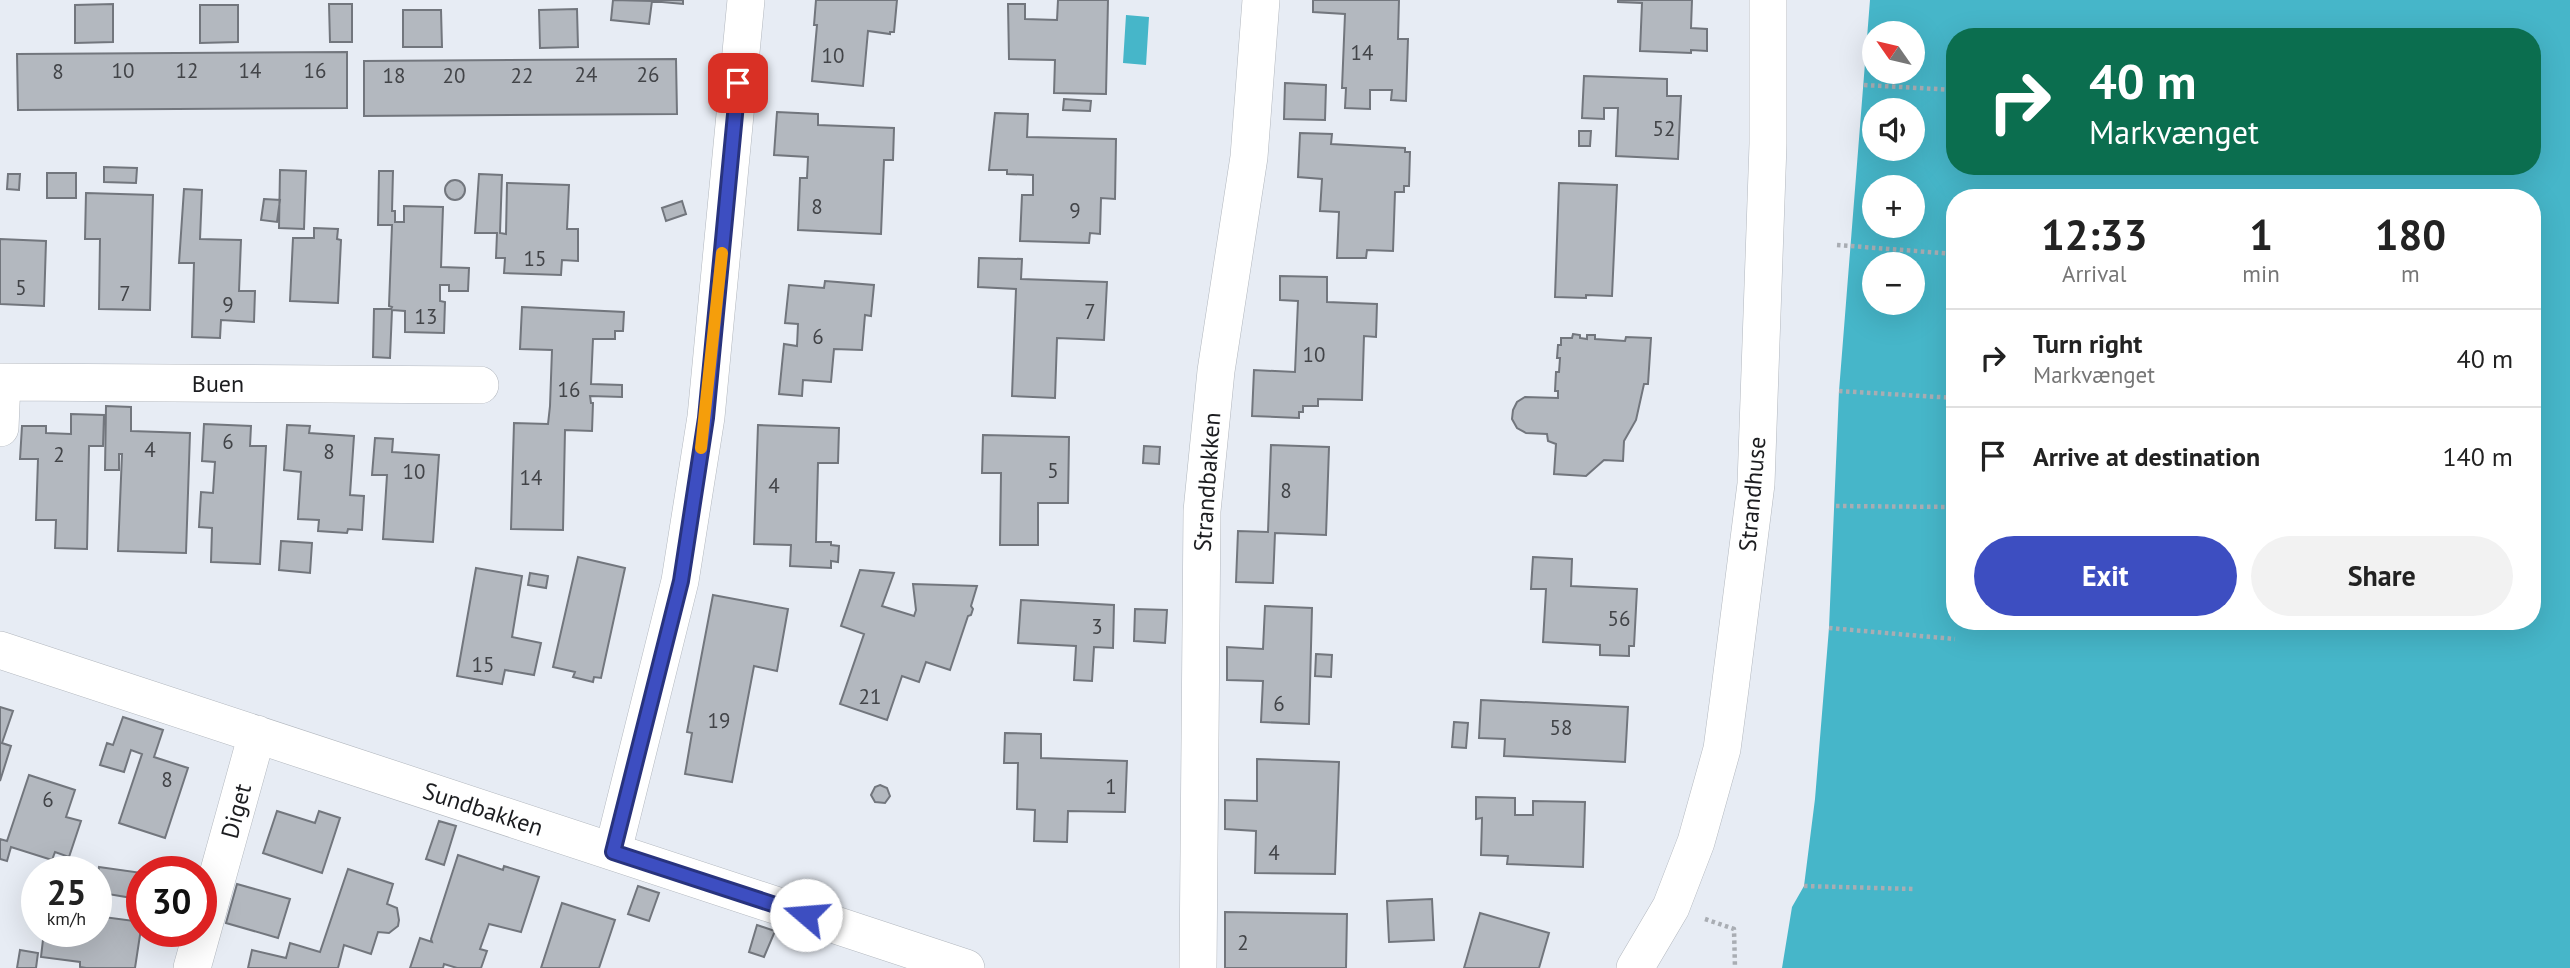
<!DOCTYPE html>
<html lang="en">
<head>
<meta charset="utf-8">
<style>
	:root { --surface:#fff; --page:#f2f2f2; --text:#222; --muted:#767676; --line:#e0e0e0; --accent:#3d4ec1 }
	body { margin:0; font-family:"PT Sans",sans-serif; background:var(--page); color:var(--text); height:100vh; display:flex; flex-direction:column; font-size:26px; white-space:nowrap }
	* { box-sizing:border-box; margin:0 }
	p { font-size:23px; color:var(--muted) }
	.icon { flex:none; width:38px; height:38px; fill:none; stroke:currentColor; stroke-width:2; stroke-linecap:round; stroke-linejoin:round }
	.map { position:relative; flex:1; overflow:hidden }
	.drawer { position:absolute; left:1946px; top:189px; width:595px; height:441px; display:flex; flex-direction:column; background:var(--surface); border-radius:28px; box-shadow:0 7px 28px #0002 }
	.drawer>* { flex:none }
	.hud { position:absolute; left:1946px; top:28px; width:595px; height:147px; border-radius:28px; box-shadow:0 7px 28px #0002; background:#0b6e4f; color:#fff; overflow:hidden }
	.needle { width:46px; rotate:304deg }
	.fabs { position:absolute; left:1862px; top:21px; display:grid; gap:14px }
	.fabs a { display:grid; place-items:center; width:63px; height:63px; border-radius:50%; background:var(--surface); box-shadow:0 7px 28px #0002; font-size:35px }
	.speed { position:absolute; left:21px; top:856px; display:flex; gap:14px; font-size:35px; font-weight:700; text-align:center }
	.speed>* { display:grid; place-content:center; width:91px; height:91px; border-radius:50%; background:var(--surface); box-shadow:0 7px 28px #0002; line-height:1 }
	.speed small { font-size:18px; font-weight:400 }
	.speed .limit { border:10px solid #d22; background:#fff; color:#111 }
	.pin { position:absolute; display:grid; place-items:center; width:60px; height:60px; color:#fff; margin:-30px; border-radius:14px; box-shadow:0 4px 10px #0006 }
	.me { position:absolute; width:77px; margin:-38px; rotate:288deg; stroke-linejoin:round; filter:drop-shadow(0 0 5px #0008) }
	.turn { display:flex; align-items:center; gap:24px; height:147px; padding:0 28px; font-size:32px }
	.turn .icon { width:91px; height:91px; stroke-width:2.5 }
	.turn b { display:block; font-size:49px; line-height:60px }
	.eta { display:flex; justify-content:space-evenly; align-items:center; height:119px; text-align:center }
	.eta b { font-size:42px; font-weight:700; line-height:49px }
	.button { display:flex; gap:14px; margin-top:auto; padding:14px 28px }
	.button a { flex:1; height:80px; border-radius:42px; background:var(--accent); color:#fff; font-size:28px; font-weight:700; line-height:80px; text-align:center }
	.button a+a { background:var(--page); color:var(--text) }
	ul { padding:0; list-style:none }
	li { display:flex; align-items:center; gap:21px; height:98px; padding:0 28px; border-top:2px solid var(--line) }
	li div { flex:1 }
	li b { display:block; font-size:26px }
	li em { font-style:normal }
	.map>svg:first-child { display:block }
</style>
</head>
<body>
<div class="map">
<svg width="2570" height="968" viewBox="0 0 2570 968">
	<rect width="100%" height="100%" fill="#e7ecf4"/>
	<path fill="#46b6c9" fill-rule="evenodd" d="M1870 0H2570V968H1782L1792 907 1804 886 1815 799 1829 628 1839 391ZM1874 33H1913V72H1874ZM1955 37H2532V166H1955ZM1874 110H1913V149H1874ZM1874 187H1913V226H1874ZM1955 198H2532V621H1955ZM1874 264H1913V303H1874Z
		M1126 15 1149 17 1146 65 1123 63Z"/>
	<path fill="#b3b8bf" stroke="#72767d" stroke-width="2" d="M613 0 652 1 649 24 611 20Z
		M640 0H683V4Z
		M816 0H897L894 32H890V34L868 31 863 86 812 81 817 25H814Z
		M1058 0H1108L1106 94 1054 93 1055 60 1009 59 1008 4H1025V19L1057 20Z
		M1313 0H1399L1398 39H1408L1406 101 1391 100 1392 90H1370V109L1345 108 1346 88H1342L1345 14 1313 12Z
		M1618 0H1692L1691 28 1707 29V51L1691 50V53L1640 51 1642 3 1618 2Z
		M113 4V42L75 43V5Z
		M329 4H352V42H330Z
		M200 5H238V42L200 43Z
		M577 9 578 47 540 48 539 10Z
		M403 10H441L442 47H403Z
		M347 52V108L18 110 17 54Z
		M676 59 677 114 364 116V61Z
		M1584 76 1667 79V96H1681L1678 159 1616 156 1618 108H1604V119L1582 118Z
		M1285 83 1326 85 1325 120 1284 119Z
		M1064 99 1091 101 1090 111 1063 110Z
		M777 112 818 114V125L894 128 893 160H884L881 234 798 230 800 178H807L808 157 774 155Z
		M995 113 1028 114 1027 137 1116 139 1115 199 1101 198 1100 234 1090 233 1089 243 1020 241 1022 195H1033V175L1007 174V170H989Z
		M1579 131H1591L1590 146H1579Z
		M1300 133 1332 134 1331 144 1405 148V152H1410L1409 186H1404V192H1395L1393 251 1367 250 1366 258H1337L1339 212 1320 211 1322 179 1298 177Z
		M104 167 137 168 136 183 104 182Z
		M280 170 306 171 304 229 279 228Z
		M379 171H393L392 211H395V222H404V206L443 207 441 267 469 268 468 291H449V285H440V301L445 302 444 333 405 332V311L392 310 390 358 373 357 374 309H391L392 307 389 306 392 225H378Z
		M47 173H76V198H47Z
		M8 174H20L19 190 7 189Z
		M479 174 502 175 500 233 506 234 507 183 569 185 567 229H578V261L562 260 561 275 504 273 505 258H496L497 233H475Z
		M445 190a10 10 0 1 1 20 0a10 10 0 1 1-20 0Z
		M1559 183 1617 185 1612 296 1586 295V298L1555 297Z
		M184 189 202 190 200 239 241 240 239 291H255L254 322 221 320 220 338 192 337 194 263H179Z
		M86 193 153 195 150 310 99 309 100 239H85Z
		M264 199 280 200 277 222 261 220Z
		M682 201 686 214 666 221 662 208Z
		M314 228 338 229 337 239 341 240 338 303 290 301 293 238H314Z
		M0 239 46 241 44 306 0 304Z
		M979 258 1022 259 1021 279 1107 282 1104 340 1057 338 1055 398 1012 396 1016 289 978 287Z
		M1280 276 1327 277V302L1377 304 1376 337 1364 336 1362 400 1318 399V406H1303V412H1299V418L1252 416 1254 370 1295 372 1298 301 1280 300Z
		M825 281 874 285 871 316 865 315 862 350 834 349 831 382 803 380 802 396 779 394 784 344 797 346 798 324 785 323 789 285 824 288Z
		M522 307 624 312 623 331H615V339H593L591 384 622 385V397L590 396 591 403H593L592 431 565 430 563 530 511 529 514 423 548 424 550 406 552 350 520 349Z
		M1573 334 1580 335V338L1587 339V335H1595V339L1625 341 1626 337 1651 338 1648 384H1644L1636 420 1624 441 1623 461 1604 460 1586 476 1554 474 1556 444 1548 441 1547 434 1526 433 1517 428 1512 419 1513 410 1517 402 1525 397 1558 398V391H1555L1556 372H1559L1560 358H1557L1558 345H1561V338H1572Z
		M106 406 131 407V431L190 433 186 553 118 551 122 454H119V470H105Z
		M71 414 104 415 103 446H89L87 549 55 548 56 520H36L38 459H20L22 426H46V433L71 434Z
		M204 424 251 426 250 446H266L260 564 211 562 212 528 199 527 201 492 213 493 215 462 202 461Z
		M287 425 310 426 309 433 354 436 350 495 364 496 362 530 348 529 347 533 318 531 319 520 298 519 301 472 284 470Z
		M758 425 839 428 838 463H818L816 542H831V545L839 546 838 562 831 561V568L790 566 791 545 754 544Z
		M983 435 1069 437 1068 503H1038V545H1000L1001 473H982Z
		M375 438 393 439 392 452 439 455 433 542 383 539 387 475H372Z
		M1271 445 1329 447 1326 535 1275 533 1273 583 1236 582 1238 531 1268 532Z
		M1144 446 1160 447 1159 464 1143 463Z
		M281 541 312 543 310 573 279 570Z
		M578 557 625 568 601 678 594 677 593 682 573 677 575 672 553 667Z
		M1533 557 1572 559 1571 586 1637 589 1634 646H1629V656L1600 655V645L1543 642 1546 589H1531Z
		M476 568 522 576 512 637 541 643 534 675 505 670 502 684 457 676Z
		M860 570 894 573 882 606 914 616 916 610 913 584 977 586 971 606 973 609 971 615 968 616 950 670 926 662 919 682 902 676 887 720 840 704 864 634 841 626Z
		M530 573 548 576 546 588 528 585Z
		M713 595 788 609 777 671 754 666 732 782 685 774 692 733 687 732Z
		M1021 600 1114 605 1113 648 1094 647 1092 681 1074 680 1076 646 1018 643Z
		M1265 606 1312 608 1309 724 1261 722 1263 681 1227 680V647L1263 649Z
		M1135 609 1167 610 1165 643 1134 641Z
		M1316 654 1332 655 1331 677 1315 676Z
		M1481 700 1628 707 1625 762 1504 756 1505 739 1479 738Z
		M0 707 13 711 2 743 11 746 0 781Z
		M123 717 163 730 154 757 188 768 165 838 119 823 142 754 131 750 124 772 100 765 107 743 113 745Z
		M1454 722 1468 723 1466 748 1452 747Z
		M1005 733 1041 734V758L1127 761 1125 812 1068 811 1067 842 1034 841 1035 810 1017 809 1018 763H1004Z
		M1257 759 1339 762 1335 874 1255 873 1256 831 1225 829V800L1257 801Z
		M29 775 75 790 66 817 81 821 69 857 55 852 52 860 11 847 7 861 0 859V839L7 841Z
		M880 785 887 788 890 796 885 803 875 802 871 795 875 787Z
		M1476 797 1515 798V815H1533V801L1585 802 1583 867 1507 864 1508 856 1481 855 1482 818 1476 819Z
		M277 811 315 823 319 811 340 818 322 873 263 853Z
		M439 821 456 826 444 865 426 859Z
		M458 855 503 870 504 866 539 877 521 932 489 924 480 949 487 951 481 968H457L444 964 443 968H410L420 938 432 942 431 939Z
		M99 867 142 873 138 899 96 892Z
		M348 869 393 884 387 904 397 908 399 920 398 926 389 933 378 932 371 954 344 945 338 968H248L252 950 286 958 290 943 320 952Z
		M237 884 290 899 278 938 226 923Z
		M638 886 659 893 649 921 628 914Z
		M1432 899 1434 940 1389 942 1387 901Z
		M562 903 615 920 599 968H541Z
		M1225 912 1347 914 1346 968H1225Z
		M1480 913 1549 933 1539 968H1464Z
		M96 916 142 922 135 968H86L80 967V962L41 957 44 931H96Z
		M757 925 775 931 764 957 749 952Z
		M20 950 38 953 36 968H17Z"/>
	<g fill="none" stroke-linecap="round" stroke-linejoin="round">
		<defs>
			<path id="minor" d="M0 428 2 382 480 385
				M0 650 966 968
				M613 851 680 581 706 417 746 0
				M192 968 257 734
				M1198 968 1202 511 1216 371 1249 157 1261 0
				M1635 968 1671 907 1696 842 1722 749 1730 689 1756 484 1768 144V0"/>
		</defs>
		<use href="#minor" stroke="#b2b7be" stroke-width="38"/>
		<path stroke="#a9adb3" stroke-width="4.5" stroke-dasharray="3.5 3.5" stroke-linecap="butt" d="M1864 85 1955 90
			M1837 245 1955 254
			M1839 391 1955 398
			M1836 506 1955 507
			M1829 628 1955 639
			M1804 886 1914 889
			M1705 919 1734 929 1735 968"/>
		<use href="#minor" stroke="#fff" stroke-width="37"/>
	</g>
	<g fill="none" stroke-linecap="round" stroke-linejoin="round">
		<defs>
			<path id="route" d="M738 83 706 418 681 581 613 852 806 915"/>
		</defs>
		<use href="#route" stroke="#28337d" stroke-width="18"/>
		<use href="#route" stroke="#3d4ec1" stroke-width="12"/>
		<path stroke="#f59e0b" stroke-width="12" d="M701 448 722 253"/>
	</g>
	<g text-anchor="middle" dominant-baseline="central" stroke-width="5" stroke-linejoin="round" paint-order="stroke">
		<g font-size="21" fill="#424448">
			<text x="1362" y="52">14</text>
			<text x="833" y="55">10</text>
			<text x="123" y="70">10</text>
			<text x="187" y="70">12</text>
			<text x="250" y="70">14</text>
			<text x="315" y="70">16</text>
			<text x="58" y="71">8</text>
			<text x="586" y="74">24</text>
			<text x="648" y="74">26</text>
			<text x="394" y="75">18</text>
			<text x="454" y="75">20</text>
			<text x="522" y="75">22</text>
			<text x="1664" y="128">52</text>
			<text x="817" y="206">8</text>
			<text x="1075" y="210">9</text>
			<text x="535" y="258">15</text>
			<text x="21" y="287">5</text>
			<text x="125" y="293">7</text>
			<text x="228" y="304">9</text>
			<text x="1090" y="311">7</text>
			<text x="426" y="316">13</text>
			<text x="818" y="336">6</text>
			<text x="1314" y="354">10</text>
			<text x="569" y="389">16</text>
			<text x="228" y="441">6</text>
			<text x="150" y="449">4</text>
			<text x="329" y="451">8</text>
			<text x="59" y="454">2</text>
			<text x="1053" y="470">5</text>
			<text x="414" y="471">10</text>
			<text x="531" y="477">14</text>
			<text x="774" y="485">4</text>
			<text x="1286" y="490">8</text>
			<text x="1619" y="618">56</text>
			<text x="1097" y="626">3</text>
			<text x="483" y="664">15</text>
			<text x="870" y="696">21</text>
			<text x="1279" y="703">6</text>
			<text x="719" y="720">19</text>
			<text x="1561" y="727">58</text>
			<text x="167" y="779">8</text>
			<text x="1111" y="786">1</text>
			<text x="48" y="799">6</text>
			<text x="1274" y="852">4</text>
			<text x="1243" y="942">2</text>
		</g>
		<g font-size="24" fill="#1c1d20" stroke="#fff">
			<text x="218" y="383">Buen</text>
			<text transform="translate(1207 482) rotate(-86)">Strandbakken</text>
			<text transform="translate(1752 494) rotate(-85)">Strandhuse</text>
			<text transform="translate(483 809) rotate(18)">Sundbakken</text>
			<text transform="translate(236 811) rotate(-75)">Diget</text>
		</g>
	</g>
</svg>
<div class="fabs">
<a><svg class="needle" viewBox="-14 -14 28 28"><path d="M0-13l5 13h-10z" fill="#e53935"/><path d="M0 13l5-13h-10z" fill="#767676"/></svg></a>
<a><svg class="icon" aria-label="sound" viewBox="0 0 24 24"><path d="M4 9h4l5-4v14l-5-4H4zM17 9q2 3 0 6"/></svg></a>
<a>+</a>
<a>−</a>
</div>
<div class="speed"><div>25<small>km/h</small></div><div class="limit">30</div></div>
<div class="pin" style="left:738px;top:83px;background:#d93025"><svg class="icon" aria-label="arrive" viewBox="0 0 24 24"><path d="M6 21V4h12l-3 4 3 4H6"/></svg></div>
<svg class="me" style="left:806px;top:915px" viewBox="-20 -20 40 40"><circle r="19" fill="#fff"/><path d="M0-13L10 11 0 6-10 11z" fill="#3d4ec1"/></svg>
<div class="hud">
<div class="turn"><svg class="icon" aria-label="right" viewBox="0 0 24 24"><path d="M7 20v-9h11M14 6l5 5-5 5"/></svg><div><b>40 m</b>Markvænget</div></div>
</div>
<section class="drawer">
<div class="eta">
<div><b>12:33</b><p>Arrival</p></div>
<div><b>1</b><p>min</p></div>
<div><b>180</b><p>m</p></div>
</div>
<ul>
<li><svg class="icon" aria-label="right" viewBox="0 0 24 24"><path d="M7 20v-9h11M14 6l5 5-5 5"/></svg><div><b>Turn right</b><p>Markvænget</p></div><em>40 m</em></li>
<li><svg class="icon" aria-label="arrive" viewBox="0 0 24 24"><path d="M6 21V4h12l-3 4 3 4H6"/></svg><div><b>Arrive at destination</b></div><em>140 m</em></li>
</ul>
<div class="button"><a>Exit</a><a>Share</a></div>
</section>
</div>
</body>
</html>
